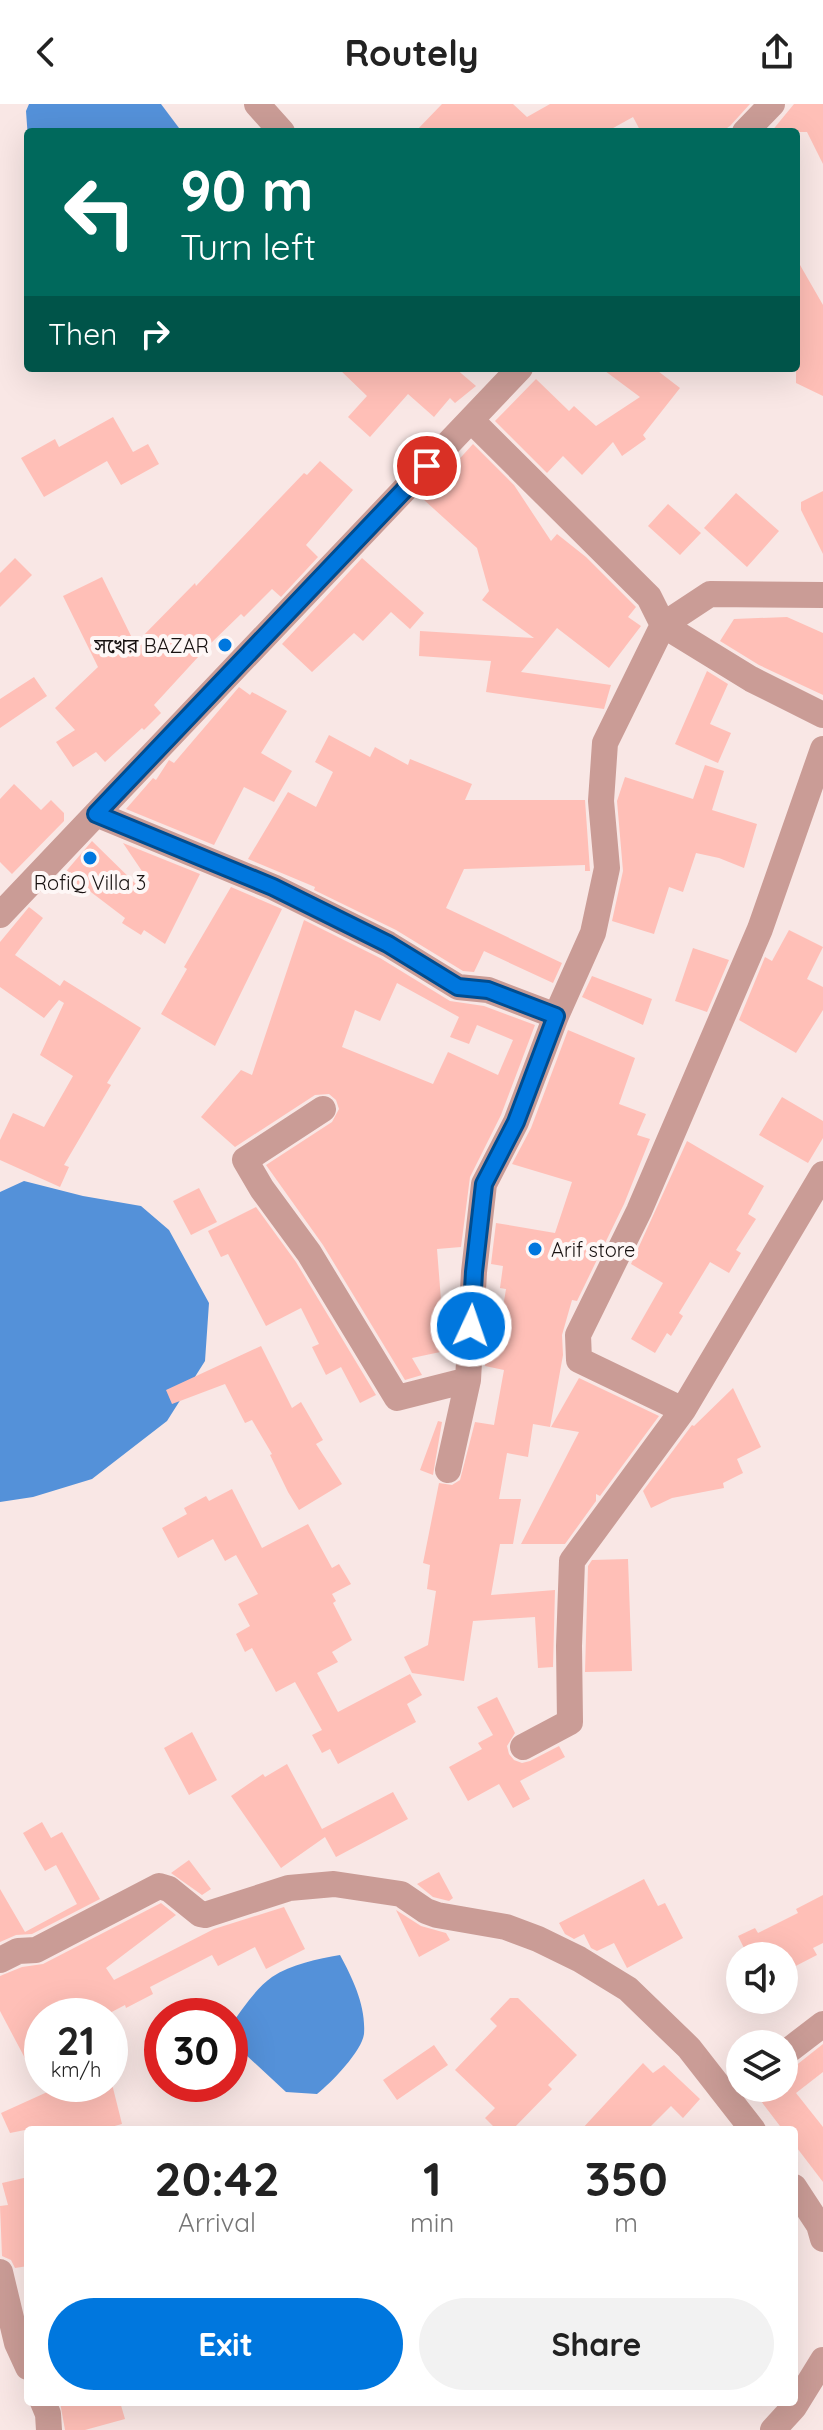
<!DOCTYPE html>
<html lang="en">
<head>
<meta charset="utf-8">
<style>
	:root { --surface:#fff; --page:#f2f2f2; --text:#222; --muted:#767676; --accent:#0077de }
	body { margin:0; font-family:Quicksand,"Noto Sans Bengali",sans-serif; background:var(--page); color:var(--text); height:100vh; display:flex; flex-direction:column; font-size:30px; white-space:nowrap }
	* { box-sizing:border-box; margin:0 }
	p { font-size:26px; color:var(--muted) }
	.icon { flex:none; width:44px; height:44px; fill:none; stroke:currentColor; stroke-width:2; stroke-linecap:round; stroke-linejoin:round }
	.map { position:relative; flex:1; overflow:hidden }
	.side { position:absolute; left:24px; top:2022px; width:774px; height:280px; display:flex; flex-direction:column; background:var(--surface); border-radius:8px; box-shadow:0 8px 32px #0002 }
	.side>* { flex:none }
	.banner { position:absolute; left:24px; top:24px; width:776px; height:244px; border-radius:8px; box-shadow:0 8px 32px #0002; background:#00695c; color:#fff; overflow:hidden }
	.fabs { position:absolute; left:726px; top:1838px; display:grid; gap:16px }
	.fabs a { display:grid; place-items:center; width:72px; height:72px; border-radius:50%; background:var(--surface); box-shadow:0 8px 32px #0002; font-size:40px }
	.speed { position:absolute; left:24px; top:1894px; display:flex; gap:16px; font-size:40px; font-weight:700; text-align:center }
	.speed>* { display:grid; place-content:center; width:104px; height:104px; border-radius:50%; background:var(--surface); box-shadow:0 8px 32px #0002; line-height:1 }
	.speed small { font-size:20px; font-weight:400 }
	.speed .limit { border:12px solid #d22; background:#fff; color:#111 }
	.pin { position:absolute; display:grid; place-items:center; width:68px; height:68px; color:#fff; margin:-34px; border:4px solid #fff; border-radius:50%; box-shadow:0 2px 8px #0007 }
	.me { position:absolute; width:88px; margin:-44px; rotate:3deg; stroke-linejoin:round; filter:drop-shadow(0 0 6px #0008) }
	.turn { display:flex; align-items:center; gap:28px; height:168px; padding:0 24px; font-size:36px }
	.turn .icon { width:104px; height:104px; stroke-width:2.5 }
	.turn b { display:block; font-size:56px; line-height:68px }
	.then { display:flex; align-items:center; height:76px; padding:0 24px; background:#0003; gap:16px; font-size:30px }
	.eta { display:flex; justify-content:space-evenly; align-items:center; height:136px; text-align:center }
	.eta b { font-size:48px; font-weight:700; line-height:56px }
	.cta { display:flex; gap:16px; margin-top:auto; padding:16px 24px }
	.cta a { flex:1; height:92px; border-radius:48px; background:var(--accent); color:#fff; font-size:32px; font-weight:700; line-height:92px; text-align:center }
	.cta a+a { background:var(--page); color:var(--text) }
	header { display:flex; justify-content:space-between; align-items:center; height:104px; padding:0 24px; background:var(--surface); font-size:36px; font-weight:700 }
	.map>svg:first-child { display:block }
</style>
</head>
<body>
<header><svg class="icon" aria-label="back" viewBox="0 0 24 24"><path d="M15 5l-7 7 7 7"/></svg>Routely<svg class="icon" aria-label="share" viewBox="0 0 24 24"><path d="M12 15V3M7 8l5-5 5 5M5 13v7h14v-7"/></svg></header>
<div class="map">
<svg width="823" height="2326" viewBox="0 0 823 2326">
	<rect width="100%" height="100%" fill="#f9e7e5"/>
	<path fill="#5491d9" d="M29 0H161L182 28H28V35L26 7Z
		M24 1077 83 1092 141 1102 169 1126 209 1199 205 1257 167 1317 92 1375 33 1393 0 1398V1088Z
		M340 1851C353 1875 366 1902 364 1930 362 1947 331 1979 317 1990L286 1988 232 1938 230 1922C242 1906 255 1885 272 1873 291 1860 318 1855 340 1851Z"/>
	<path fill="#ffbfb7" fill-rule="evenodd" d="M442 0H513L527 13 550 0H750L730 22 721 28H641L633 13 606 28H415Z
		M794 0H823V60L807 28H771Z
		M796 154 823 201V292L796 279Z
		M338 264H455L476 282 455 299 450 294 434 313 408 290 370 333 348 313 367 292Z
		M601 264H654L680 284 643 331 646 335 622 352 613 338 582 371 563 352 547 369 495 317 536 275 569 307 574 302 596 322 640 293Z
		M113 313 133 348 148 340 159 360 121 381 107 357 44 393 21 354 55 335 59 343Z
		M473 340 514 381 551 437 557 430 586 453 636 503 628 513 641 522 609 564 557 524 521 568 611 581 604 605 486 588 491 557 419 552 420 527 534 534 482 496 489 487 477 444 423 395Z
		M320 357 353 386 306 441 318 453 281 493 272 485 244 513 241 510 210 540 154 601 161 609 144 626 142 624 105 658 96 648 73 663 56 638 75 626 55 604 98 563 63 492 102 473 135 540 195 479 196 482 304 369 307 371Z
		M823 387V450L801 406V398Z
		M736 389 779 427 747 463 704 424Z
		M668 400 701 429 680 451 648 422Z
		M15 454 32 471 0 503V469Z
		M362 454 424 509 410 525 391 508 363 537 354 529 312 568 282 540Z
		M787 513 823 529V591L759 561 720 537 734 515Z
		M707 567 728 580 710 620 731 629 718 659 675 640Z
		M34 573 47 592 0 624V595Z
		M239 583 250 591 252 588 287 607 261 649 292 667 274 698 244 683 214 741 126 705 153 674 156 676 169 656 174 659Z
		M329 631 370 653 375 643 408 661 410 655 472 680 465 696H585L590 767H585V761L464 765 446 804 562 859 553 879 484 847 474 868 463 867 396 826 314 786 315 783 248 755 288 688 316 703 333 668 315 658Z
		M705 661 724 667 712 706 757 720 744 764 719 754 696 749 683 788 669 783 654 830 612 817 623 767 617 697 625 673 693 695Z
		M14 680 41 706 51 696 64 709V717L12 770 0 758V695Z
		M92 737 142 786 150 779 123 739 200 770 165 840 144 826 141 831 122 819 125 814 83 782 80 786 62 772Z
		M231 783 282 805 215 942 161 910 187 865 184 863Z
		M29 803 43 814 15 851 60 882 64 876 141 924 107 979 111 981 64 1061 69 1063 60 1083 0 1056V1036L13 1009 44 1023 73 972 40 951 64 899 59 896 44 914 0 883V838Z
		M304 816 380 854 450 897 484 902 535 921 501 1011 470 1073 461 1143 437 1145 445 1247 412 1254 422 1271 405 1276 323 1141 266 1061 332 1018 339 1005 336 996 329 990 315 991 235 1043 201 1013 241 966 252 971ZM397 879 459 913 450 933 469 940 477 921 513 936 498 971 448 948 433 980 342 943 355 906 380 917Z
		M789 826 823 843 807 875 823 883V906L796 949 739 916 765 853 772 857Z
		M693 844 729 856 707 908 675 897Z
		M592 872 652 895 643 921 582 893Z
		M568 926 635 954 619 1000 646 1010 637 1031 650 1035 624 1100 577 1197 572 1196 562 1231 563 1251 550 1323 533 1320 528 1353 507 1349 499 1395H521L513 1440H500L491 1491 555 1486 553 1563 538 1564 535 1513 473 1517 464 1577 412 1569 404 1553 428 1541 436 1487 427 1485 430 1461 423 1459 439 1379 452 1381 460 1376 475 1318 494 1321 504 1266 485 1262 486 1241 497 1240 506 1185 500 1184 503 1162 491 1160 496 1119 555 1129 572 1078 512 1060 531 1024Z
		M782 993 823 1017V1034L808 1059 759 1031Z
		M687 1037 764 1082 748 1110 756 1115 736 1146 741 1149 729 1169 710 1158 679 1209 683 1212 671 1232 667 1229 655 1249 631 1235 663 1179 631 1160Z
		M199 1084 217 1118 191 1131 173 1097Z
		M256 1103 296 1158 376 1291 360 1299 341 1263 326 1271 312 1243 319 1240 301 1204 266 1222 228 1150 221 1153 208 1127Z
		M261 1242 292 1304 301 1298 323 1336 316 1340 342 1380 299 1406 288 1388 270 1351 272 1350 252 1316 245 1319 225 1280 172 1300 166 1286Z
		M579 1274 659 1312 600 1392 596 1390V1397L565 1440H521L579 1328 551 1323Z
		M733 1284 761 1343 737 1355 743 1369 723 1379 724 1384 672 1394 651 1404 643 1387 692 1321 694 1322Z
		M438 1317 442 1318 433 1371 420 1366Z
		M232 1385 262 1444 308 1420 332 1464 339 1460 351 1480 332 1490 336 1497 333 1499 352 1536 332 1548 338 1558 317 1569 338 1608 410 1570 422 1591 407 1600 416 1618 338 1660 330 1645 322 1649 312 1631 322 1626 295 1578 276 1588 252 1544 245 1548 236 1530 250 1522 238 1500 258 1490 236 1451 225 1457 213 1435 178 1454 162 1424 187 1410 184 1404 206 1392 209 1397Z
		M628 1455 632 1567 585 1568 588 1462 592 1456Z
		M497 1593 515 1629 507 1642 509 1650 514 1656 522 1659 530 1657 559 1642 565 1653 520 1677 530 1695 513 1704 499 1680 468 1697 449 1663 482 1645 478 1639 493 1631 477 1603Z
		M192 1628 217 1676 189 1691 164 1644Z
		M287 1660 322 1725 393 1688 408 1715 336 1753 325 1733 281 1764 231 1692 263 1670 265 1673Z
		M42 1718 51 1734 62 1728 100 1795 32 1830 16 1831 0 1838V1785L25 1828 77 1800 56 1761 45 1767 23 1729Z
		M189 1756 211 1785 202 1791 171 1769Z
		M439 1768 453 1794 449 1797 433 1793 417 1780Z
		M644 1775 658 1802 665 1799 683 1834 627 1864 614 1839 597 1847 591 1844 584 1830 574 1835 565 1830 559 1819Z
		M823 1791V1839L813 1844 817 1851 786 1867 784 1852H748L738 1832 755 1824 758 1829 798 1809 796 1805Z
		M161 1799 176 1811 106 1864 114 1876 214 1825 284 1803 305 1845 266 1865 255 1843 218 1862 212 1851 150 1883 153 1890 126 1904 125 1901 104 1912H42V1953L28 1960 0 1907V1872L22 1863 43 1860Z
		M396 1806 421 1822 446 1829 450 1836 419 1853Z
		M510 1894H518L577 1951 548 1981 552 1985 512 2026H497L485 2014 495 2004 455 1966 497 1922 490 1915Z
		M823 1940V1968L796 1989 823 2023V2078L794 2040V2026H783L751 1984H784V1966L794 1963Z
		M434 1941 448 1961 397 1996 383 1976Z
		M643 1959 653 1969 664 1961 700 1995 683 2014 671 2002 647 2026H581Z
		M65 1980H112L122 2020 100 2026H25L10 2029 1 2009Z
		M28 2073V2162L15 2164 11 2156 2 2152 0 2102 8 2101 2 2079Z
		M60 2298H120L125 2315 85 2326H65Z"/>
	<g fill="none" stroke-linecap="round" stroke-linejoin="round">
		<path stroke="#ca9c96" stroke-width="26" d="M257 0 282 28
			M745 28 772 0
			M471 316 649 493 663 521 751 575 823 611
			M96 710 273 783 388 840 458 883 488 886 556 912
			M0 811 520 264
			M323 1005 245 1056 262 1085 309 1149 397 1294 468 1276
			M683 1306 823 1070
			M448 1366 468 1276 474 1168 484 1080 516 1018 556 912 593 829 607 764 601 697 605 639 663 521 710 490 823 491
			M523 1643 570 1618 569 1542 572 1457 683 1306 579 1256 578 1231 639 1107 760 825 823 645
			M0 1856 18 1847 36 1846 159 1782 169 1785 200 1810 205 1811 289 1784 334 1780 401 1790 426 1807 437 1811 506 1823 538 1835 579 1855 628 1885 689 1944 753 2026
			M784 1950 823 1920
			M794 2083 819 2121 823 2135
			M0 2168 17 2239 28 2263
			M43 2298 48 2310 49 2326
			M773 2326 794 2303 823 2256"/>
	</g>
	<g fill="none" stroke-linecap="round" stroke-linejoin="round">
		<defs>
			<path id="route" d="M427 362 96 710 273 783 388 840 458 883 488 886 556 912 516 1018 484 1080 474 1168 471 1222"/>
		</defs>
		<use href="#route" stroke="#004d90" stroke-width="20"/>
		<use href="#route" stroke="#0077de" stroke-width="14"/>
	</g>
	<g fill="#0077de" stroke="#fef7f6" stroke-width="3">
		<circle cx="225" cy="541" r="8"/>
		<circle cx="90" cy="754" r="8"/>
		<circle cx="535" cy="1145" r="8"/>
	</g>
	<g text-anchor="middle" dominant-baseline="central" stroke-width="8" stroke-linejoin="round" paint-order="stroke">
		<g font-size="20" fill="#171110" stroke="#fef7f6" text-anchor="end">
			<text x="209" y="541">সখের BAZAR</text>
			<text x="90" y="778" text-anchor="middle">RofiQ Villa 3</text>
			<text x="551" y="1145" text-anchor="start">Arif store</text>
		</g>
	</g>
</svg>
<div class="fabs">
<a><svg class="icon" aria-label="sound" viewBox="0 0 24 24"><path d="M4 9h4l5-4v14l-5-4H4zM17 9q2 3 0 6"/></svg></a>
<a><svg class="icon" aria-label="layers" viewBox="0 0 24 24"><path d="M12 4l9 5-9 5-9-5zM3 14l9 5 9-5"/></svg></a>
</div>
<div class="speed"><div>21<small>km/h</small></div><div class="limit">30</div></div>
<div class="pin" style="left:427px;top:362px;background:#d93025"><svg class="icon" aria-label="arrive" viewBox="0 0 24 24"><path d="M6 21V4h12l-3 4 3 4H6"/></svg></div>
<svg class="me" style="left:471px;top:1222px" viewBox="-20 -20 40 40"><circle r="17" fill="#0077de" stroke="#fff" stroke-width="3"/><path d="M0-11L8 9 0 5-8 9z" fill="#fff"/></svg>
<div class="banner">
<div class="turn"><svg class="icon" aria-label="left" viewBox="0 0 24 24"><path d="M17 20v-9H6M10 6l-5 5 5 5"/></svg><div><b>90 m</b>Turn left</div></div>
<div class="then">Then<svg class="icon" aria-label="right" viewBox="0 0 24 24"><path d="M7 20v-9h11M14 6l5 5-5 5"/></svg></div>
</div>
<section class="side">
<div class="eta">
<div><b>20:42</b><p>Arrival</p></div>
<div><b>1</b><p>min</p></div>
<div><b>350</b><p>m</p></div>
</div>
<div class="cta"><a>Exit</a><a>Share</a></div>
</section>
</div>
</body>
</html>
